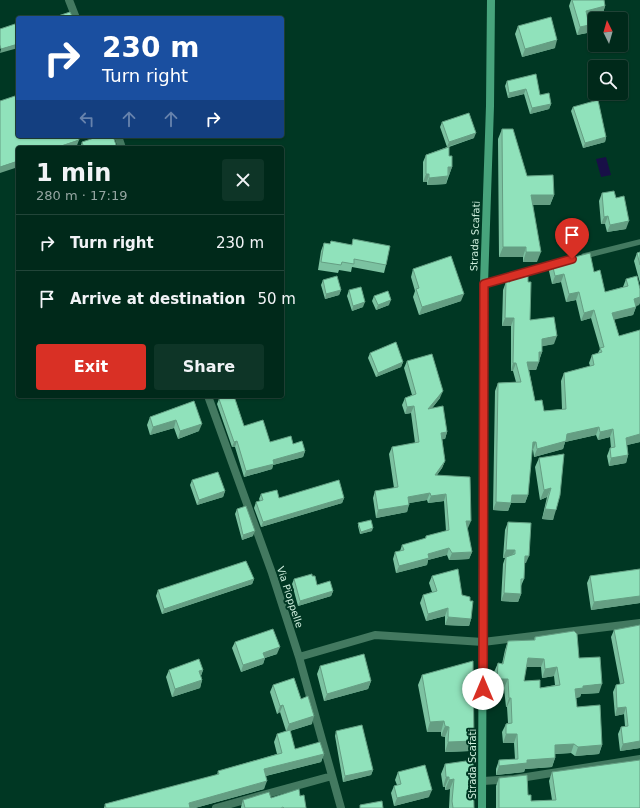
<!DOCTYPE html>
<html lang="en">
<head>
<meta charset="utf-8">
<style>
	:root { --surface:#00291a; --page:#0e3527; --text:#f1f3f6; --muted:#95a6a2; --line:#224539; --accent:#d93025 }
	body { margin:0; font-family:"DejaVu Sans",sans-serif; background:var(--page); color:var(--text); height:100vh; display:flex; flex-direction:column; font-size:15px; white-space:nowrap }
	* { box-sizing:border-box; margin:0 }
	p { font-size:13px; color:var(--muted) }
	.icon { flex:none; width:22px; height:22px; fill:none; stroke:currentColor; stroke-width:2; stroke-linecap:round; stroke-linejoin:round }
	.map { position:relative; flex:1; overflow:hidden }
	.details { position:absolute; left:16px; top:146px; width:268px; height:252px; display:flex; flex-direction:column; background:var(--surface); border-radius:4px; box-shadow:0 1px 3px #0004,0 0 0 1px var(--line) }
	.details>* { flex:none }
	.top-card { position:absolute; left:16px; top:16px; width:268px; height:122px; border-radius:4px; box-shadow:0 1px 3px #0004,0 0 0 1px var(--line); background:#1a4fa0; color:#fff; overflow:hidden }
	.needle { width:26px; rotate:355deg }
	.tools { position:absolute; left:588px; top:12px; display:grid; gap:8px }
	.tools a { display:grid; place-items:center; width:40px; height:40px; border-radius:4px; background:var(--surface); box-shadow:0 1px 3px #0004,0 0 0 1px var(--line); font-size:20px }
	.pin { position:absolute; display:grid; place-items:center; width:34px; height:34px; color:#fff; margin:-41px -17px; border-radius:50% 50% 50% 0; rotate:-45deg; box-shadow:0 0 4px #0007 }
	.pin .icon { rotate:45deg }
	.me { position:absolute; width:44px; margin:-22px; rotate:0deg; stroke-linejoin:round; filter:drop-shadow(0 0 3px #0008) }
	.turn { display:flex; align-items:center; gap:14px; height:84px; padding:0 20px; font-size:18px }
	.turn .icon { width:52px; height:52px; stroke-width:2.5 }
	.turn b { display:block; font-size:28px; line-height:34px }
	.lanes { display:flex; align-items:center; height:38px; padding:0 20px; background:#0003; justify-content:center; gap:20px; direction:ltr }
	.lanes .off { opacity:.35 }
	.round { display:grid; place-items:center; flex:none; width:42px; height:42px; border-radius:4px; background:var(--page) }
	.overview { display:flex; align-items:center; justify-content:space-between; height:68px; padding:0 20px }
	h1 { font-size:24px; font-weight:600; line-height:30px }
	.button { display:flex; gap:8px; margin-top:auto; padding:8px 20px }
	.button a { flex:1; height:46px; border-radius:4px; background:var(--accent); color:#fff; font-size:16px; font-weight:600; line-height:46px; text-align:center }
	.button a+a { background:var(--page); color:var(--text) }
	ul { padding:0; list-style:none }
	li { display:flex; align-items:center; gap:12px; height:56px; padding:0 20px; border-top:1px solid var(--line) }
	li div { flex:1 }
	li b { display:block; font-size:15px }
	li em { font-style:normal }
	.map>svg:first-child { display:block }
</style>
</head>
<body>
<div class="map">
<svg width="640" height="808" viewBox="0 0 640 808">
	<rect width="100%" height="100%" fill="#003723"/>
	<path fill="#180f47" d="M606 157 611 175 601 177 596 159Z"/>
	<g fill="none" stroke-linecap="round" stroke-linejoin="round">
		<path stroke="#437960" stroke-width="5.5" d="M584 256 640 242
			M484 284 558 263"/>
		<path stroke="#437960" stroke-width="8" d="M69 0 76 18
			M118 136 122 148
			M208 396 272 573 299 657 341 808
			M299 657 375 635 483 642 640 623
			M483 781 514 779 640 759
			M216 808 332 776"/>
		<path stroke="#47a47c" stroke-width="8" d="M482 808 484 284 490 106 491 0"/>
	</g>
	<path fill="#7cc2a1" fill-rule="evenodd" d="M571 0H604L605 6 603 13 587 17V33L577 35 569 6Z
		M518 26 555 48 522 57 515 34Z
		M507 81 540 95 551 104 549 109 530 114 524 94 508 98 505 86Z
		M573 107 606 137 605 142 583 148 571 111Z
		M442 122 474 138 449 147V156L452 167 446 184 427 185V182H423V162L426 155 447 147 440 127Z
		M502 129 527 176 554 195 550 205H533L537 262H523V257H499L498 139Z
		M82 142 117 148H80Z
		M602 193 616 198 626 229 607 232 605 224H601L599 201Z
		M353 239 386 265 384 273 352 267 351 272 339 270 338 273 318 270 321 251 324 243 330 244 331 241 352 245Z
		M640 252V283L634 261 637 253Z
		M552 263 594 272 605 292 623 287 626 279 640 289V302L639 305 635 306 636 307 633 315 614 319 619 336 640 330V442L627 445 628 455 626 463 609 466 607 456 610 448H611L610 437 598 440 596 435 565 442 563 449 534 457 533 450H532L528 495 525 503H511L508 511 493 510 495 391 498 383 516 382 513 371H511V326H502L503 290 506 282H508L510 276 528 282 530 320 554 344 542 346V352L536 370H529L535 401 544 411 562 409 561 381 564 373 590 366 589 363 592 355 598 353 600 349 591 318 581 321 576 300 566 302 561 282 552 284 549 271Z
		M413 269 461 301 419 315 413 297 415 291 411 277Z
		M323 280 341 290 339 295 325 299 321 285Z
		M349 290 363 307 352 311 347 296Z
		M374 296 389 305 376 310 372 301Z
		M370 353 403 362 401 367 376 377 368 358Z
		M407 361 440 398 432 408 447 432 445 439H442L445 461 442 468 437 475 468 528H467L472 552 469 559 449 560 447 555 428 560 427 565 396 573 393 559 395 552 400 551 402 545 425 539 426 536 446 531 444 501 428 503 427 500 409 503 407 512 376 518 373 498 375 491 394 488 389 454 392 447 415 443 411 413 405 414 402 405 405 398 412 395 404 368Z
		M219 399 244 426 270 442 293 444 305 451 303 457 273 465 272 469 244 477 235 447H232L217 404Z
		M194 401 199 431 178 439 174 428 150 435 147 425 150 417Z
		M564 454 553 520 542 519 547 497 540 500 535 467 539 458Z
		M192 480 225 491 223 497 197 505 190 485Z
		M261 494 279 498H344L342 503 261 527 254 508 256 502 260 501 259 499Z
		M237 509 253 536 242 540 235 514Z
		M508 522 526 563H524V579L521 586V594L518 602 501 601 503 564 505 558H503L505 530Z
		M358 523 372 531 360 534 358 526Z
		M640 569V603L591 610 587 583 590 576Z
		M312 576 317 585 333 591 331 596 298 606 292 584 294 579Z
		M432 576 462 595 471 619 469 626 445 625V616L426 621 420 603 423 595 432 592 429 583Z
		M254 579 252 584 162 614 156 596 158 590Z
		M640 625V748L620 751 618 734 621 727 625 726 624 714 615 716 613 692 616 685 620 684 611 637 614 630Z
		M535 637 579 658 599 693 581 694 580 697 576 698 577 707 602 745 599 754 575 756 571 753 555 754V758L552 767 525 769 524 772 496 775V769L499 760 515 759 514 743H503L502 732 506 724 508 723 507 707H506L504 688H493L494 672 498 663 502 664 505 650 508 641 534 640ZM526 667H541L542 678 554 676 555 685 540 688 524 681Z
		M235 642 277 654 265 658 263 664 241 672 232 648Z
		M320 666 371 681 368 689 324 701 317 674Z
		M169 670H203L201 676 202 680 200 688 172 697 166 677Z
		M422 675 470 751 445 752V737L441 736V732H427L418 685Z
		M273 685 301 699 312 724 290 731 295 749 324 754 321 762 266 776 264 789 195 808H104L105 804 217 775 218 771 277 754 274 742 277 734 286 731 280 712 277 714 270 692Z
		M336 731 373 770 371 775 343 782 335 736Z
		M445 764 474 808H449L450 789 445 790V787H443L441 774Z
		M398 772 429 797 394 806 391 793 394 786 397 785 395 780Z
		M552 772 640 808H496V786L499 778 528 795 531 801 552 800 549 781Z
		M300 796 306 808H241V807L243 800 271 798Z"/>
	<path fill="#659e83" d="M605 6 603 13 583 18 586 11Z
		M589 25 587 33 577 35 580 27Z
		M557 40 555 48 522 57 525 49Z
		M628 40 626 45 609 49 610 45H621V41Z
		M18 44V48L0 53 1 49Z
		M526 89 524 94 508 98 509 93Z
		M551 104 549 109 530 114 532 108Z
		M476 133 474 138 447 147 449 142Z
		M606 137 605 142 583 148 585 143Z
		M79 140 76 148H55Z
		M18 161V167L0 173V167Z
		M448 167H452L449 175Z
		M426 174H429L427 182H423Z
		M448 176 446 184 427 185 429 178Z
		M531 195H554L550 205H527Z
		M608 216 605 224H601L604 217Z
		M629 221 626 229 607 232 610 225Z
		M503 247H526L523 257H499Z
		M526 252H541L537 262H523Z
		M564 274 561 282 552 284 555 276Z
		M341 290 339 295 325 299 326 294Z
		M579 292 576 300 566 302 569 294Z
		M464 294 461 301 419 315 422 307Z
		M640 297V302L639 305 631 307 634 299Z
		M391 300 389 305 376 310 378 305Z
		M365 302 363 307 352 311 353 306Z
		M636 307 633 315 609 321 612 313Z
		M594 310 591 318 581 321 584 313Z
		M505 318H514L511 326H502Z
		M557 336 554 344 539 347 542 339Z
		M539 352H542L539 360Z
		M403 362 401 367 376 377 378 373Z
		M527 362H539L536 370H524Z
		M513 363H516L513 371H511Z
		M443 391 440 398 426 416 428 409Z
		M414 406 411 413 405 414 407 407Z
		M176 420 174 428 150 435 153 427Z
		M202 424 199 431 178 439 180 431Z
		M599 427 596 435 565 442 563 449 534 457 537 449 567 434Z
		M613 429 610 437 598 440 600 432Z
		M447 432 445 439 438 440 441 433Z
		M640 434V442L623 446 626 438Z
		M237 441 235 447H232L234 442Z
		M533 442H536L533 450H530Z
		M305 451 303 457 273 465 272 469 244 477 246 471 273 460Z
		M628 455 626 463 609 466 611 458Z
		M445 461 442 468 432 482 435 475Z
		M551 488 547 497 540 500 544 490Z
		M225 491 223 497 197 505 199 500Z
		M430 493 427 500 405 504 408 497Z
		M446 494 444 501 428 503 431 496Z
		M512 495H528L525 503H511L508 511 493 510 496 502Z
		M344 498 342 503 261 527 263 522Z
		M409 505 407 512 376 518 378 510Z
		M545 509 556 510 553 520 542 519Z
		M466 521H471L468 528H463Z
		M373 528 372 531 360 534 361 532Z
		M255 531 253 536 242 540 243 535Z
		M449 548 447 555 428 560 427 565 396 573 399 566 428 554Z
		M506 550H515L512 557 503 558Z
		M472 552 469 559 449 560 452 553Z
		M525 556H529L526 563H522Z
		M254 579 252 584 162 614 164 609Z
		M333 591 331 596 298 606 300 601Z
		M504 593 521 594 518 602 501 601Z
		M640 596V603L591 610 594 602Z
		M448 608 445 616 426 621 428 614Z
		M448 617 471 619 469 626 445 625Z
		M280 647 277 654 261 659 263 653Z
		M265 658 263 664 241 672 243 665Z
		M528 658 544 659 541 667H525Z
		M557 667 554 676 542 678 545 669Z
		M203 670 200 678 199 671Z
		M497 679H508L504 688H493Z
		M202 680 200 688 172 697 175 689Z
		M371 681 368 689 324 701 327 694Z
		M602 684 599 693 581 694 580 697 571 698 575 689 583 686Z
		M509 698H511L507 707H506Z
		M283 705 280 712 277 714 280 706Z
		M626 707 624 714 615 716 617 708Z
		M314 716 312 724 286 732 289 724Z
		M444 721 441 732H427L430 722Z
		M445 726 449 727 445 737 441 736Z
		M506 734H517L514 743H503Z
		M474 741 470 751 445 752 448 742Z
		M640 741V748L620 751 623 744Z
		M574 744 571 753 551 754 555 745Z
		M602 745 599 754 575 756 578 747Z
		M324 754 321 762 261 777 264 769Z
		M555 758 552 767 525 769 524 772 496 775 499 766 527 760Z
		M373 770 371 775 343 782 345 776Z
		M446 777H449L445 787H443Z
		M454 779 450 789 445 790 449 780Z
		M267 781 264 789 195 808H187L189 803Z
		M432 790 429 797 394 806 397 798Z"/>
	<path fill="#90e2bb" stroke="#659e83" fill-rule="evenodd" d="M572 0H604L605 6 586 11 589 25 580 27Z
		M70 12 73 18H52Z
		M551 17 557 40 525 49 518 26Z
		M18 23V44L1 49 0 45V29Z
		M626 31 628 40 621 41V32Z
		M536 74 540 95 549 93 551 104 532 108 526 89 509 93 507 81Z
		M18 95V136H78L79 140 55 148H18V161L0 167V101Z
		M598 100 606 137 585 143 573 107Z
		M469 113 476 133 449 142 442 122Z
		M502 129H513L527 176 553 175 554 195H531L541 252H526V247H503Z
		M100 136H113L117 148H84L82 142Z
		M449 147V156H452V167H448V176L429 178V174H426V155Z
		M614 191 616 198 624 196 629 221 610 225 608 216 604 217 602 193Z
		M353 239 390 246 386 265 354 259V264L342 262 341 265 321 262 324 243 330 244 331 241 352 245Z
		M640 252V265L637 253Z
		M590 253 594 272 600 270 605 292 628 286 626 279 637 276 640 289V297L634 299 636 307 612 313 619 336 640 330V434L626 438 628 455 611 458 610 448 615 447 613 429 600 432 599 427 567 434 566 441 537 449 536 442H533L528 495H512L511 503 496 502 498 383 521 382 516 363H513L514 318H505L506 282H510V276L528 273V282H531L530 320 554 317 557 336 542 339V352H539V362H527L535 401 542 400 544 411 566 409 564 373 594 365 592 355 602 352 600 348 604 347 594 310 584 313 579 292 569 294 564 274 555 276 552 263Z
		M451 256 464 294 422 307 416 289 419 288 413 269Z
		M337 276 341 290 326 294 323 280Z
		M361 287 365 302 353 306 349 290Z
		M388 291 391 300 378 305 374 296Z
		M396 342 403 362 378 373 370 353Z
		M432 354 443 391 428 409 443 406 447 432 441 433 445 461 435 475 470 477 471 521H466L472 552 452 553 449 548 428 554 429 558 399 566 395 552 404 550 402 545 426 538V536L449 530 446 494 431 496 430 493 408 497 409 505 378 510 375 491 398 487 392 447 419 442 414 406 407 407 405 398 416 394 407 361Z
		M228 396H234L244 426 263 420 270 442 291 436 293 444 302 441 305 451 273 460 274 464 246 471 237 441 234 442 219 399Z
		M194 401 202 424 180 431 176 420 153 427 150 417Z
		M564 454 560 495 556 510 545 509 551 488 544 490 539 458Z
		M218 472 225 491 199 500 192 480Z
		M339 480 344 498 263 522 256 502 263 500 261 494 277 490 279 498Z
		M246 506 255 531 243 535 237 509Z
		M371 520 373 528 361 532 358 523Z
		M508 522 531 523 529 556H525L524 579H521V594L504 593 506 557 515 554V550H506Z
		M246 561 254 579 164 609 158 590Z
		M458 569 462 595 470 597V601H473L471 619 448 617V608L428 614 423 595 437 591 432 576Z
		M640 569V596L594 602 590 576Z
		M312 574V576H315L317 585 330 581 333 591 300 601 294 579Z
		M640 625V741L623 744 621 727 628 726 626 707 617 708 616 685 624 683 614 630Z
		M273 629 280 647 263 653 265 658 243 665 235 642Z
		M574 631 577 634 579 658 600 657 602 684 583 686V688L575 689 577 707 600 705 602 745 578 747 574 744 555 745V758L527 760V763L499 766V760L518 759 517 734H506V724L512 723 511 698H509L508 679H497L498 663 503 664 508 641 535 640V637ZM528 658 544 659 545 669 557 667 560 685 540 688V680L524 681Z
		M364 654 371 681 327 694 320 666Z
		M199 659 203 670 199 671 202 680 175 689 169 670Z
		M473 661 474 741 448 742 449 727 445 726 444 721 430 722 422 675Z
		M294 678 301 699 308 696 314 716 289 724 283 705 280 706 273 685Z
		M362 725 373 770 345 776 336 731Z
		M290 730 295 749 320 742 324 754 264 769 267 781 189 803 190 808H106L105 804 219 774 218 771 282 753 277 734Z
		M473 760 474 808H453L452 801 454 779 449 780V777H446L445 764Z
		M640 760V808H499V778L527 775 528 795H531V801L556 800 552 772Z
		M425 765 432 790 397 798 394 786 401 784 398 772Z
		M299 789 300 796 304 795 306 808H284L283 807 281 808H245L243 800 269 792 271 798Z
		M382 801 383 808H360V805Z"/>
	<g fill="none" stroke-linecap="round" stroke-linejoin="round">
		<defs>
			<path id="route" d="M483 689 484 284 572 259"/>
		</defs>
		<use href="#route" stroke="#8d1f18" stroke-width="10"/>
		<use href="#route" stroke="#d93025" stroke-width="7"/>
	</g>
	<g text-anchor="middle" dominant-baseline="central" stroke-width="4" stroke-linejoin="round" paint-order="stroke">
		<g font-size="10" fill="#cfefde" stroke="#003723">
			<text transform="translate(475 236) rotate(-88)">Strada Scafati</text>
			<text transform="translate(290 597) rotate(72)">Via Pioppelle</text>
			<text transform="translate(472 764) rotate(-90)">Strada Scafati</text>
		</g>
	</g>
</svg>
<div class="tools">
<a><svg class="needle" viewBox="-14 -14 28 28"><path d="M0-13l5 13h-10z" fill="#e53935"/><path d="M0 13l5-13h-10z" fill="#95a6a2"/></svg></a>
<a><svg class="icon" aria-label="search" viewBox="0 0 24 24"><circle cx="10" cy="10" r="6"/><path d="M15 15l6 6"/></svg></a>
</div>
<div class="pin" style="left:572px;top:259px;background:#d93025"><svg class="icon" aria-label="arrive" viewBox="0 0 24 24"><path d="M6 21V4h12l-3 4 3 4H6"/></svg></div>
<svg class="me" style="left:483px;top:689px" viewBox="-20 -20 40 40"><circle r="19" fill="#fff"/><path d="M0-13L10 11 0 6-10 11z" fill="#d93025"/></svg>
<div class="top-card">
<div class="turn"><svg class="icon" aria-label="right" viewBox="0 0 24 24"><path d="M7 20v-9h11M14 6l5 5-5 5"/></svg><div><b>230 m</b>Turn right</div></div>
<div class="lanes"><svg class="icon off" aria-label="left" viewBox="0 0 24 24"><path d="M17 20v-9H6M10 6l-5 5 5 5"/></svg><svg class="icon off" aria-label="ahead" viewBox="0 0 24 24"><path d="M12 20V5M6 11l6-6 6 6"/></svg><svg class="icon off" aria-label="ahead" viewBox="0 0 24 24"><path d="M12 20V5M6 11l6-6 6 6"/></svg><svg class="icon" aria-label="right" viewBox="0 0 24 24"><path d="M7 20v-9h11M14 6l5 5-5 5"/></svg></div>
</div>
<section class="details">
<div class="overview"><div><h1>1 min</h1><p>280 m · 17:19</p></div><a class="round"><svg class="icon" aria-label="close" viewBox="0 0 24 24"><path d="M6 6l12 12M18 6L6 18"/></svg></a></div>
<ul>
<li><svg class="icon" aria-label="right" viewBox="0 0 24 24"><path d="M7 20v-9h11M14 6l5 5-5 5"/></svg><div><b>Turn right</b></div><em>230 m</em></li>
<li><svg class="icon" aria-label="arrive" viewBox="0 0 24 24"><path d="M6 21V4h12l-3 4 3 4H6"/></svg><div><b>Arrive at destination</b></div><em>50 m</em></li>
</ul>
<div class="button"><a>Exit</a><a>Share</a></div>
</section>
</div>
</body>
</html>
